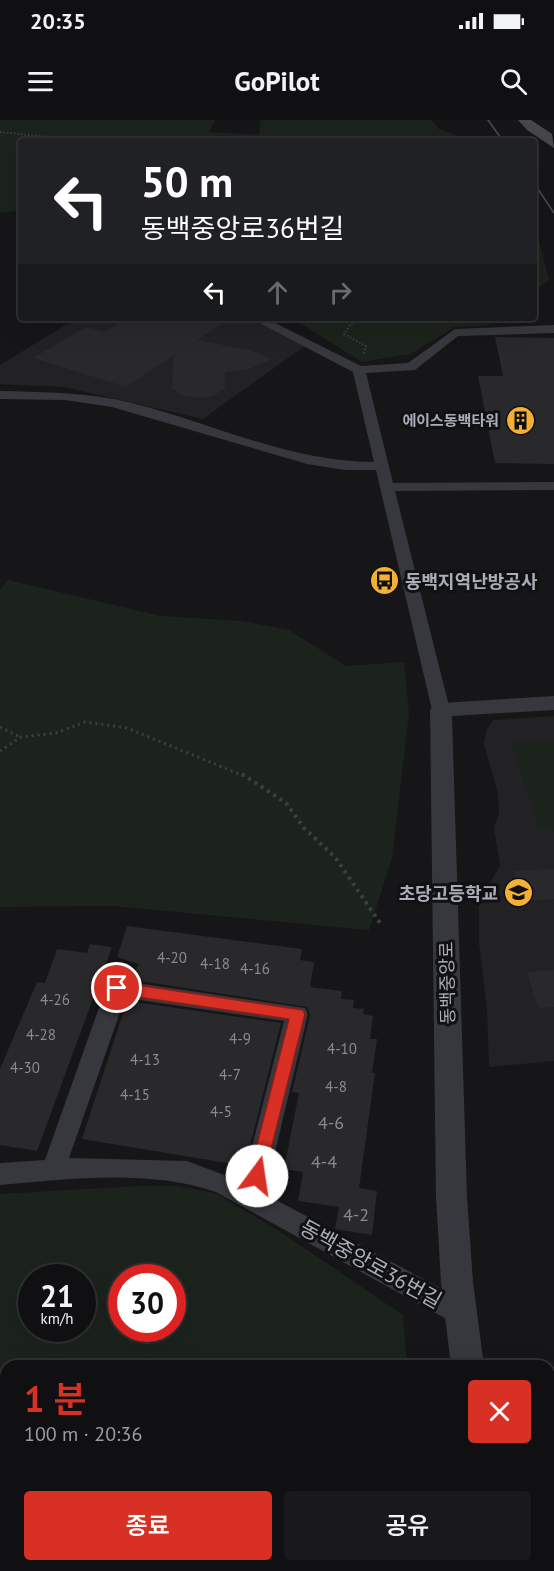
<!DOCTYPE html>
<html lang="ko">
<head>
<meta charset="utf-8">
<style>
	:root { --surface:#101012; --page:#19191b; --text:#f1f3f6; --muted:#9c9d9f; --line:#303032; --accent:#d93025 }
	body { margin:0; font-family:"PT Sans","Noto Sans KR",sans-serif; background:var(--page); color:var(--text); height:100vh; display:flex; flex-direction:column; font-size:22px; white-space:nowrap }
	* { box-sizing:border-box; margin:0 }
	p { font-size:20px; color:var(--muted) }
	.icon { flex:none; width:33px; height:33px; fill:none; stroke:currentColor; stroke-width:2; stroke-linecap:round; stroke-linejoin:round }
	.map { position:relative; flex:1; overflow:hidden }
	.details { position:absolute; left:0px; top:1240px; width:555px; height:212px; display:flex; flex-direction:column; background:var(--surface); border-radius:18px 18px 0 0; box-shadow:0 6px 24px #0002,0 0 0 2px var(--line) }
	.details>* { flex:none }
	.hud { position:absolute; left:18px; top:18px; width:519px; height:183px; border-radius:6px; box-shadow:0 6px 24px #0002,0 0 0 2px var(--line); background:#202124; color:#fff; overflow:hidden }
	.speed { position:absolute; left:18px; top:1144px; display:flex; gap:12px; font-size:30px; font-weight:700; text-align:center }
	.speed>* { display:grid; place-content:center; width:78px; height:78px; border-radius:50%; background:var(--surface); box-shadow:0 6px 24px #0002,0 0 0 2px var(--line); line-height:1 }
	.speed small { font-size:15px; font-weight:400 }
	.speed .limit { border:9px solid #d22; background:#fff; color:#111 }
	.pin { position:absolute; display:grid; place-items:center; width:51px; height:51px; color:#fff; margin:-26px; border:3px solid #fff; border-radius:50%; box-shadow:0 2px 6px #0007 }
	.me { position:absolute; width:66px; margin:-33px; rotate:14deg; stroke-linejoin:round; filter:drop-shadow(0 0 4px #0008) }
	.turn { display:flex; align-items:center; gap:21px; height:126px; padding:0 24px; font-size:27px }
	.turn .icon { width:78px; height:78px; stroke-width:2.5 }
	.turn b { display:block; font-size:42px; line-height:51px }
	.lanes { display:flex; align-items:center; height:57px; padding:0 24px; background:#0003; justify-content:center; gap:30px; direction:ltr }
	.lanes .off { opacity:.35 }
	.round { display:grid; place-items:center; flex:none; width:63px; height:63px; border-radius:6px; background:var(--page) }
	.summary { display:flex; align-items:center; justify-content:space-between; height:102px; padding:0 24px }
	h1 { font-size:36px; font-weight:600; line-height:45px; color:var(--accent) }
	.action { display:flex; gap:12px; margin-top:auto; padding:12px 24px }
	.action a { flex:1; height:69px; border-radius:6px; background:var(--accent); color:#fff; font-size:24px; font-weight:600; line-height:69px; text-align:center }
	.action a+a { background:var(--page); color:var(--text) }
	.status { display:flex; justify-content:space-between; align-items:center; height:42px; padding:0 30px; background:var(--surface); direction:ltr }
	.status svg { height:16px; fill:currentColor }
	header { display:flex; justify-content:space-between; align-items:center; height:78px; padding:0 24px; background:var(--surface); font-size:27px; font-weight:600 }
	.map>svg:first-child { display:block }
</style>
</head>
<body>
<div class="status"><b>20:35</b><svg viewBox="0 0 49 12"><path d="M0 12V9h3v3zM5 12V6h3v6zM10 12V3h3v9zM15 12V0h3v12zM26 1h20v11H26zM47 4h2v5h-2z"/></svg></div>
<header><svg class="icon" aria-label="menu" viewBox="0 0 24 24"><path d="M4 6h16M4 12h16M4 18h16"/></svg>GoPilot<svg class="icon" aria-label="search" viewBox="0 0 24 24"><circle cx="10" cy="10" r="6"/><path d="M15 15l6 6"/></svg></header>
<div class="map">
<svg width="554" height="1451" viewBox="0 0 554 1451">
	<rect width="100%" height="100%" fill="#161618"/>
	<path fill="#222225" d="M77 198H253L305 226 203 299 64 267 0 264V245Z
		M554 596V941L489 947 487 891 479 822V781L500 746 494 708 499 693 498 673 484 624 486 611 493 600Z"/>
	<path fill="#1c231d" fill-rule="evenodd" d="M0 0H215L209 12 259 15 260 0H431L439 9 465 18V21H21V85L18 91 0 93Z
		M534 117 538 118 549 160 534 171Z
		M292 198H498L487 206 455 207 411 234 362 242Z
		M8 460 161 496 242 501 289 510 346 546 404 542 409 593 392 738 369 810 112 786 0 787V470Z
		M554 620V712L539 707 510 623Z
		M139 1066H176L215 1073 279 1111 403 1195 407 1246H6V1373L0 1380V1074ZM32 1158H82V1209H32ZM122 1158H172V1209H122Z
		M205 1446H418L419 1451H209Z"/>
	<path fill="#29292c" d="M127 198H148L166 203 174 198H231L197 220 248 230 273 239 249 249 225 252V269L213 276 198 278 184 276 172 269 174 235 126 267 33 238 86 207 104 212Z
		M495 217 554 218V344L495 343 478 256H503Z
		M554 749V779L523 781 514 751Z
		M127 806 302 829 300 840 314 842 310 867 342 871 341 879 354 880 353 888 364 889 363 894 373 896 370 919H377L372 953H375L359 1068 377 1071 372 1115 335 1109 339 1087 298 1081 303 1052 284 1049 299 973 292 972 310 895 307 887 133 860 138 844 117 837Z
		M90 824 112 827 37 1031 0 1025V949L37 862 45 863 57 829 87 833Z
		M554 850V887L538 888 527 852Z
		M127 881 281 903 245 1046 82 1019Z"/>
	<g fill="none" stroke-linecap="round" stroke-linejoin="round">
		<path stroke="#3d3f44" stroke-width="2" stroke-dasharray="1.5 2" stroke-linecap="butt" d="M0 12 87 21
			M362 198 352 203 344 214 366 226 363 235"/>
		<path stroke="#3d3f44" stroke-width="3" stroke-dasharray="2 4" stroke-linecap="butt" d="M0 607 20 617
			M0 631 21 617 56 613 85 602 127 608 244 656"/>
		<path stroke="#3d3f44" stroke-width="4" stroke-dasharray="3 4.5" stroke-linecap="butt" d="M242 654 286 683 304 708 335 737 380 803"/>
		<path fill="#37383d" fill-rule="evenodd" d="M250 198H265L361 246 408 243 455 209 554 205V213L458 216 415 250 366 253 393 363 554 362V370L395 371 450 590 447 594H435L432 590 376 350H345L307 344 112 287 65 280 0 279V271C38 272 76 272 114 279 201 297 283 342 374 342L353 252Z
			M117 860 305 888 308 894 265 1074 468 1183 472 1192 468 1201 459 1205 450 1201 216 1072C148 1049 70 1059 0 1065V1043L45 1040 106 868 109 862ZM125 878 284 901 243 1062 187 1041 69 1038Z"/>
		<path fill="#37383d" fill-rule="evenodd" d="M554 576V590L452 596 467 1077 473 1162 484 1246H451L441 1162 436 1077 430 590 433 585 441 583Z
			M480 1446H518L519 1451H481Z"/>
		<path fill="#45474d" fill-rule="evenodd" d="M518 0H531L552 14 554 28 527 10Z"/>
		<path stroke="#4a4c52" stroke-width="1.5" d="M488 0 503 21
			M534 63 554 93"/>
	</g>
	<path fill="#d93025" stroke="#8d1f18" stroke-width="1.5" d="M117 862 303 890 305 894 263 1061 257 1064 251 1061 249 1056 289 899 117 874 109 868Z"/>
	<defs>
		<symbol id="building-disc" viewBox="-11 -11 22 22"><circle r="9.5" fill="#f2b134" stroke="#111113"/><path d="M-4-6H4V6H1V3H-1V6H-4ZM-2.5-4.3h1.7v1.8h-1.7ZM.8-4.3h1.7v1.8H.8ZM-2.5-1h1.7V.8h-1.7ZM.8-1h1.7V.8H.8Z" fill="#111"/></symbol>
		<symbol id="bus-disc" viewBox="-11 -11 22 22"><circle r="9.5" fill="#f2b134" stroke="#111113"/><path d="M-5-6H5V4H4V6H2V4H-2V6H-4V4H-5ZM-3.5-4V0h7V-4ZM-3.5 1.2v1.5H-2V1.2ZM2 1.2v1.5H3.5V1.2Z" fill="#111"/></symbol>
		<symbol id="school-disc" viewBox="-11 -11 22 22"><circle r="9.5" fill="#f2b134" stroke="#111113"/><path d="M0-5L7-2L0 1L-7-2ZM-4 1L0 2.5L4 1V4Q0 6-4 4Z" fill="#111"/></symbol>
	</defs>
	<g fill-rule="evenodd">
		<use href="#building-disc" x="504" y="284" width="33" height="33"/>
		<use href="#bus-disc" x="368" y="444" width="33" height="33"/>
		<use href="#school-disc" x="502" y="756" width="33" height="33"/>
	</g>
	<g text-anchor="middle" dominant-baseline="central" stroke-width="6" stroke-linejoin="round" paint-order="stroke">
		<g font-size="15" font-weight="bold" fill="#a8adb8" stroke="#111113" text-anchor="end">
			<text x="499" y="300">에이스동백타워</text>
		</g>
		<g font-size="15" fill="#888b94">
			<text x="172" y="837">4-20</text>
			<text x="215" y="843">4-18</text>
			<text x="255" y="848">4-16</text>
			<text x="55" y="879">4-26</text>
			<text x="41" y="914">4-28</text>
			<text x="240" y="918">4-9</text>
			<text x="342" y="928">4-10</text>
			<text x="145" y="939">4-13</text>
			<text x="25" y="947">4-30</text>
			<text x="230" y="954">4-7</text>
			<text x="336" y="966">4-8</text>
			<text x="135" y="974">4-15</text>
			<text x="221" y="991">4-5</text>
		</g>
		<g font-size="18" font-weight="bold" fill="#a8adb8" stroke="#111113" text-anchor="start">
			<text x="405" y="461">동백지역난방공사</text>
			<text x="498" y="773" text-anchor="end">초당고등학교</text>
		</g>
		<g font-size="18" fill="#a8adb8" stroke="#111113">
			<text transform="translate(447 863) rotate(-91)">동백중앙로</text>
		</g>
		<g font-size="18" fill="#888b94">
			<text x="331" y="1002">4-6</text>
			<text x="324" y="1041">4-4</text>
			<text x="356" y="1094">4-2</text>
		</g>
		<g font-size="21" fill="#a8adb8" stroke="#111113">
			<text transform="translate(371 1144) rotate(29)">동백중앙로36번길</text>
		</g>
	</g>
</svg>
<div class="speed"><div>21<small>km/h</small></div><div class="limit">30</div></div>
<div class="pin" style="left:117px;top:868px;background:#d93025"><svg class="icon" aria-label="arrive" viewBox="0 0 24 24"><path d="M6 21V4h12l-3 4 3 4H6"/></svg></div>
<svg class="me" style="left:257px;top:1056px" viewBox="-20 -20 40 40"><circle r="19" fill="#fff"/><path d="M0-13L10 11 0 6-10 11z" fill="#d93025"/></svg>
<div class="hud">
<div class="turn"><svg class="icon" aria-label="left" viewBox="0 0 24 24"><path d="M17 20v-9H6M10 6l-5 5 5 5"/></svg><div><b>50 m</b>동백중앙로36번길</div></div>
<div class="lanes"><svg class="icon" aria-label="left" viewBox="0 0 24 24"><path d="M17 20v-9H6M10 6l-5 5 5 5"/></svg><svg class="icon off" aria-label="ahead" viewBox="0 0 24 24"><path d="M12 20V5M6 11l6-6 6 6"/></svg><svg class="icon off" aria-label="right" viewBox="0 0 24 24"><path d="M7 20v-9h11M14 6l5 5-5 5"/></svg></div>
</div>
<section class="details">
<div class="summary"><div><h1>1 분</h1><p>100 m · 20:36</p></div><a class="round" style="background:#d93025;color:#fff"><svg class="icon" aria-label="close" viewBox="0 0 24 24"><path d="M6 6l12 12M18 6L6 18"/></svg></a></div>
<div class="action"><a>종료</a><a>공유</a></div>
</section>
</div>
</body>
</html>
